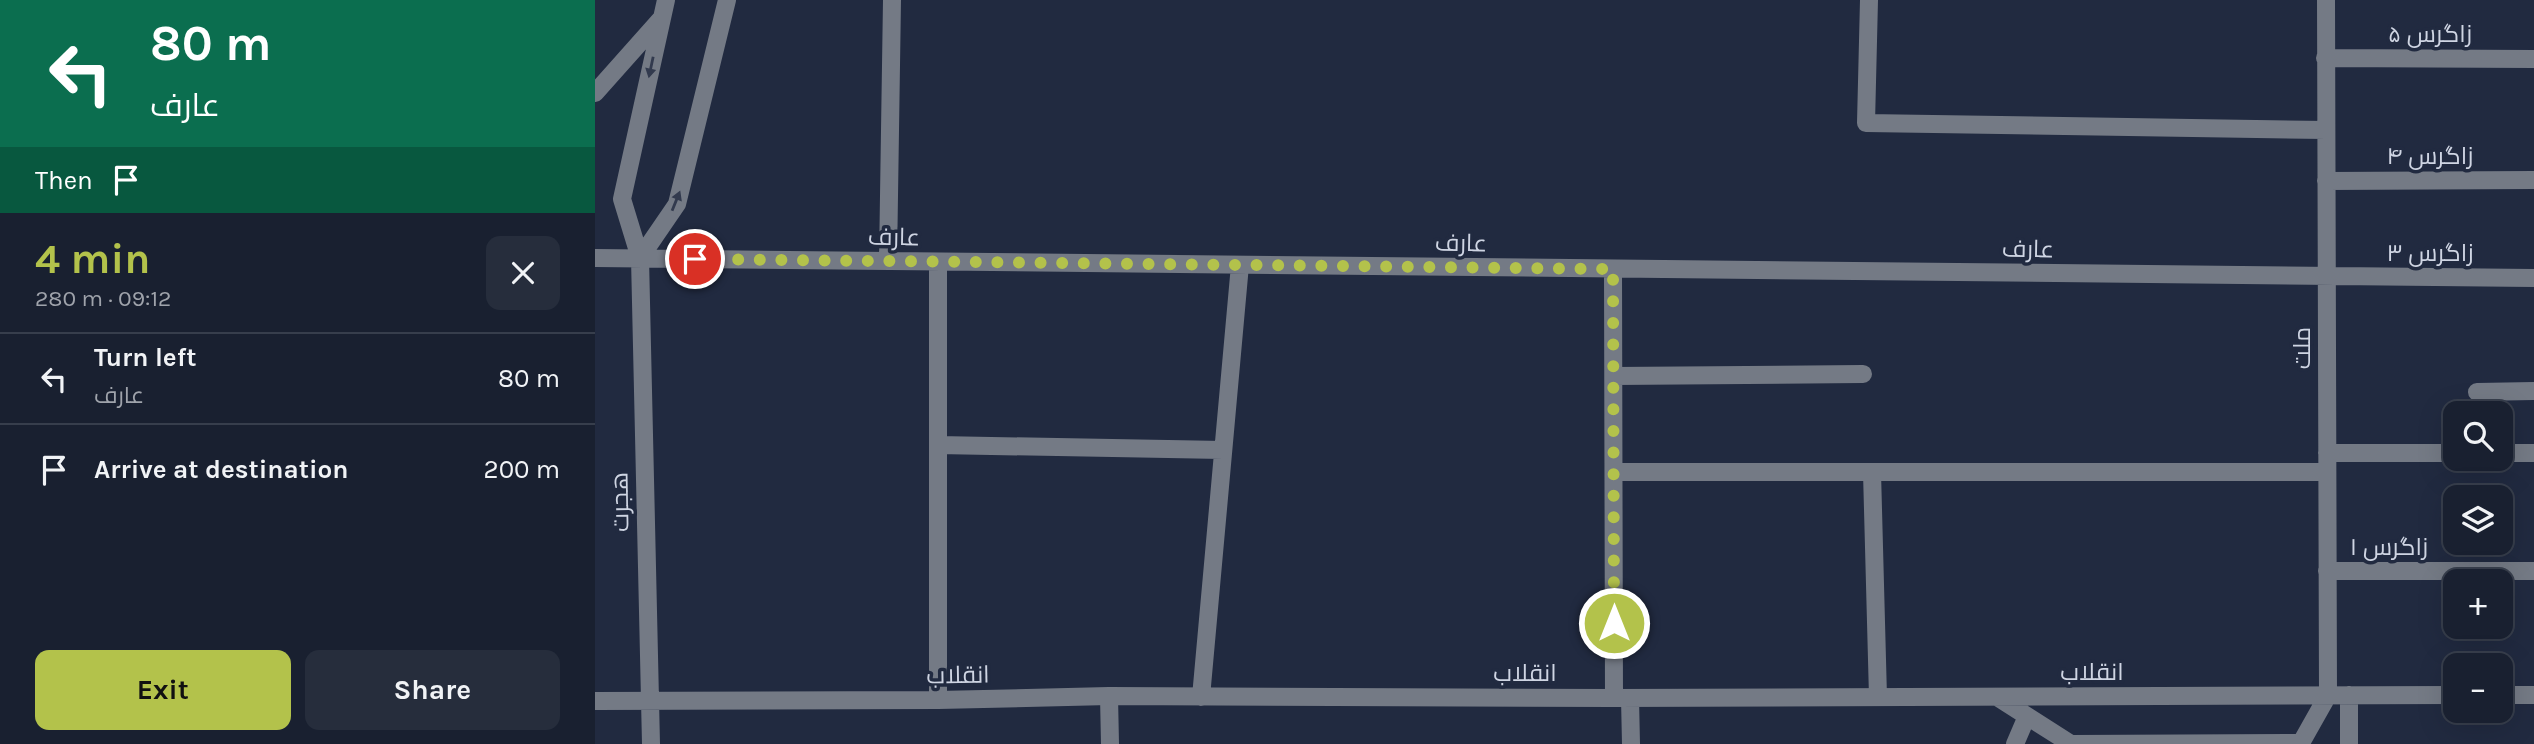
<!DOCTYPE html>
<html lang="en">
<head>
<meta charset="utf-8">
<style>
	:root { --surface:#192030; --page:#262d3c; --text:#f1f3f6; --muted:#9fa3ab; --line:#373e4c; --accent:#b3c24b }
	body { margin:0; font-family:Karla,Cairo,sans-serif; background:var(--page); color:var(--text); height:100vh; display:flex; flex-direction:column; font-size:26px; white-space:nowrap }
	* { box-sizing:border-box; margin:0 }
	p { font-size:23px; color:var(--muted) }
	.icon { flex:none; width:38px; height:38px; fill:none; stroke:currentColor; stroke-width:2; stroke-linecap:round; stroke-linejoin:round }
	.map { position:relative; flex:1; overflow:hidden }
	.panel { display:flex; flex-direction:column; background:var(--surface); width:595px }
	.panel>* { flex:none }
	.banner { background:#0b6e4f; color:#fff; overflow:hidden }
	.fabs { position:absolute; left:1848px; top:401px; display:grid; gap:14px }
	.fabs a { display:grid; place-items:center; width:70px; height:70px; border-radius:14px; background:var(--surface); box-shadow:0 7px 28px #0002,0 0 0 2px var(--line); font-size:35px }
	.pin { position:absolute; display:grid; place-items:center; width:60px; height:60px; color:#fff; margin:-30px; border:4px solid #fff; border-radius:50%; box-shadow:0 2px 7px #0007 }
	.me { position:absolute; width:77px; margin:-38px; rotate:0deg; stroke-linejoin:round; filter:drop-shadow(0 0 5px #0008) }
	.turn { display:flex; align-items:center; gap:24px; height:147px; padding:0 35px; font-size:32px }
	.turn .icon { width:91px; height:91px; stroke-width:2.5 }
	.turn b { display:block; font-size:49px; line-height:60px }
	.then { display:flex; align-items:center; height:66px; padding:0 35px; background:#0003; gap:14px; font-size:26px }
	.round { display:grid; place-items:center; flex:none; width:74px; height:74px; border-radius:14px; background:var(--page) }
	.head { display:flex; align-items:center; justify-content:space-between; height:119px; padding:0 35px }
	h1 { font-size:42px; font-weight:700; line-height:52px; color:var(--accent) }
	.action { display:flex; gap:14px; margin-top:auto; padding:14px 35px }
	.action a { flex:1; height:80px; border-radius:14px; background:var(--accent); color:#111; font-size:28px; font-weight:700; line-height:80px; text-align:center }
	.action a+a { background:var(--page); color:var(--text) }
	ul { padding:0; list-style:none }
	li { display:flex; align-items:center; gap:21px; height:91px; padding:0 35px; border-top:2px solid var(--line) }
	li div { flex:1 }
	li b { display:block; font-size:26px }
	li em { font-style:normal }
	main { display:flex; flex:1; min-height:0 }
	.map>svg:first-child { display:block }
</style>
</head>
<body>
<main>
<section class="panel">
<div class="banner">
<div class="turn"><svg class="icon" aria-label="left" viewBox="0 0 24 24"><path d="M17 20v-9H6M10 6l-5 5 5 5"/></svg><div><b>80 m</b>عارف</div></div>
<div class="then">Then<svg class="icon" aria-label="arrive" viewBox="0 0 24 24"><path d="M6 21V4h12l-3 4 3 4H6"/></svg></div>
</div>
<div class="head"><div><h1>4 min</h1><p>280 m · 09:12</p></div><a class="round"><svg class="icon" aria-label="close" viewBox="0 0 24 24"><path d="M6 6l12 12M18 6L6 18"/></svg></a></div>
<ul>
<li><svg class="icon" aria-label="left" viewBox="0 0 24 24"><path d="M17 20v-9H6M10 6l-5 5 5 5"/></svg><div><b>Turn left</b><p>عارف</p></div><em>80 m</em></li>
<li><svg class="icon" aria-label="arrive" viewBox="0 0 24 24"><path d="M6 21V4h12l-3 4 3 4H6"/></svg><div><b>Arrive at destination</b></div><em>200 m</em></li>
</ul>
<div class="action"><a>Exit</a><a>Share</a></div>
</section>
<div class="map">
<svg width="1939" height="744" viewBox="0 0 1939 744">
	<rect width="100%" height="100%" fill="#212a40"/>
	<g fill="none" stroke-linecap="round" stroke-linejoin="round">
		<path stroke="#747a85" stroke-width="18" d="M1274 0 1271 123 1731 130
			M1730 58 1939 59
			M0 93 65 20
			M1731 181 1939 180
			M0 258 1939 278
			M45 258 82 204 132 0
			M293 261 297 0
			M343 262V700
			M1018 269 1019 698
			M1019 376 1268 374
			M1882 392 1939 391
			M343 445 628 450
			M1732 453H1860
			M1906 453H1939
			M1019 472H1732
			M1277 472 1283 697
			M1732 571H1939
			M1906 695H1939
			M514 696 515 744
			M606 697 645 265
			M1402 697 1476 744 1706 743 1733 695 1731 0
			M1035 698 1036 744
			M0 701 343 700 514 696 1019 698 1860 695
			M56 744 45 258 27 199 71 0
			M1420 744 1432 716
			M1754 744V695"/>
	</g>
	<defs><path id="oneway-solid" d="M-6-.8H1V-3.2L6.5 0L1 3.2V.8H-6Z" transform="scale(1.75)"/></defs>
	<g fill="#323a4e">
		<use href="#oneway-solid" transform="translate(56 67) rotate(102)"/>
		<use href="#oneway-solid" transform="translate(81 201) rotate(-68)"/>
	</g>
	<g fill="none" stroke-linecap="round" stroke-linejoin="round">
		<path stroke="#b3c24b" stroke-width="12" stroke-dasharray="0 21.6" d="M100 259 1018 269 1019 623"/>
	</g>
	<g text-anchor="middle" dominant-baseline="central" stroke-width="7" stroke-linejoin="round" paint-order="stroke">
		<g font-size="24" fill="#cfd5e3" stroke="#212a40">
			<text x="1835" y="34">زاگرس ۵</text>
			<text x="1835" y="156">زاگرس ۴</text>
			<text transform="translate(299 237) rotate(1)">عارف</text>
			<text transform="translate(866 243) rotate(1)">عارف</text>
			<text transform="translate(1433 249) rotate(1)">عارف</text>
			<text x="1835" y="253">زاگرس ۳</text>
			<text transform="translate(1707 348) rotate(-90)">ملت</text>
			<text transform="translate(25 502) rotate(-91)">هجرت</text>
			<text x="1794" y="547">زاگرس ۱</text>
			<text x="1497" y="672">انقلاب</text>
			<text x="930" y="673">انقلاب</text>
			<text transform="translate(363 675) rotate(-1)">انقلاب</text>
		</g>
	</g>
</svg>
<div class="fabs">
<a><svg class="icon" aria-label="search" viewBox="0 0 24 24"><circle cx="10" cy="10" r="6"/><path d="M15 15l6 6"/></svg></a>
<a><svg class="icon" aria-label="layers" viewBox="0 0 24 24"><path d="M12 4l9 5-9 5-9-5zM3 14l9 5 9-5"/></svg></a>
<a>+</a>
<a>−</a>
</div>
<div class="pin" style="left:100px;top:259px;background:#d93025"><svg class="icon" aria-label="arrive" viewBox="0 0 24 24"><path d="M6 21V4h12l-3 4 3 4H6"/></svg></div>
<svg class="me" style="left:1019px;top:623px" viewBox="-20 -20 40 40"><circle r="17" fill="#b3c24b" stroke="#fff" stroke-width="3"/><path d="M0-11L8 9 0 5-8 9z" fill="#fff"/></svg>
</div>
</main>
</body>
</html>
